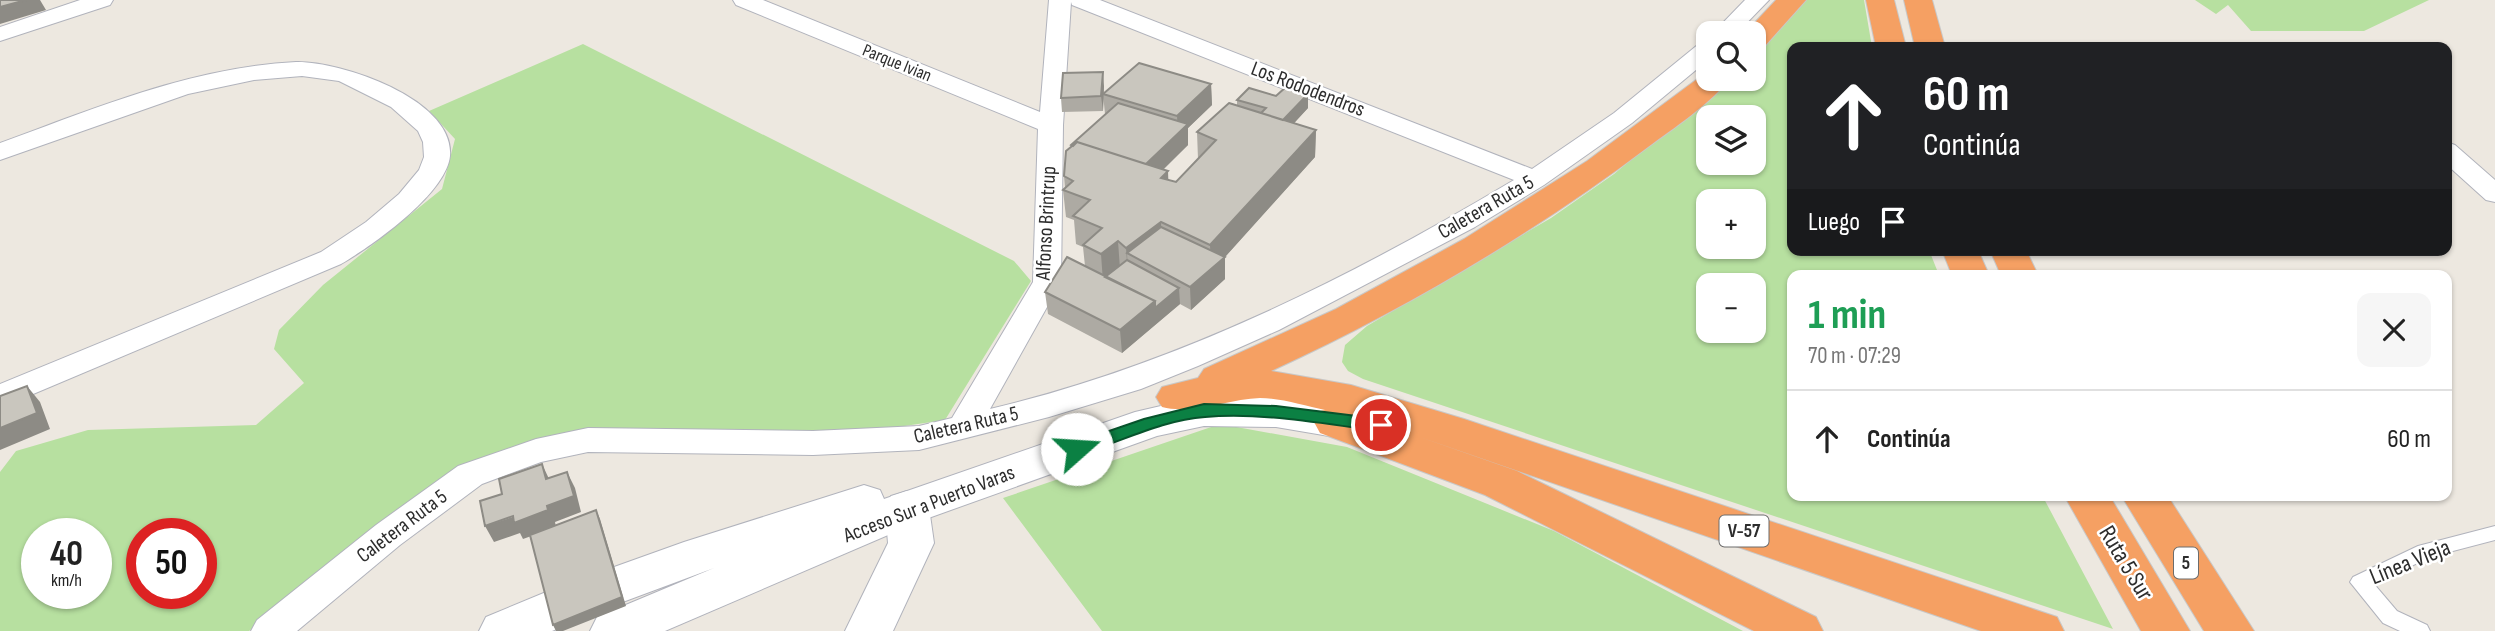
<!DOCTYPE html>
<html lang="es">
<head>
<meta charset="utf-8">
<style>
	:root { --surface:#fff; --page:#f6f6f6; --text:#222; --muted:#767676; --line:#e0e0e0 }
	body { margin:0; font-family:"Sofia Sans Condensed",sans-serif; background:var(--page); color:var(--text); height:100vh; display:flex; flex-direction:column; font-size:26px; white-space:nowrap }
	* { box-sizing:border-box; margin:0 }
	p { font-size:23px; color:var(--muted) }
	.icon { flex:none; width:38px; height:38px; fill:none; stroke:currentColor; stroke-width:2; stroke-linecap:round; stroke-linejoin:round }
	.map { position:relative; flex:1; overflow:hidden }
	.details { position:absolute; left:1787px; top:270px; width:665px; height:231px; display:flex; flex-direction:column; background:var(--surface); border-radius:14px; box-shadow:0 2px 5px #0004 }
	.details>* { flex:none }
	.banner { position:absolute; left:1787px; top:42px; width:665px; height:214px; border-radius:14px; box-shadow:0 2px 5px #0004; background:#202124; color:#fff; overflow:hidden }
	.tools { position:absolute; left:1696px; top:21px; display:grid; gap:14px }
	.tools a { display:grid; place-items:center; width:70px; height:70px; border-radius:14px; background:var(--surface); box-shadow:0 2px 5px #0004; font-size:35px }
	.speed { position:absolute; left:21px; top:518px; display:flex; gap:14px; font-size:35px; font-weight:700; text-align:center }
	.speed>* { display:grid; place-content:center; width:91px; height:91px; border-radius:50%; background:var(--surface); box-shadow:0 2px 5px #0004; line-height:1 }
	.speed small { font-size:18px; font-weight:400 }
	.speed .limit { border:10px solid #d22; background:#fff; color:#111 }
	.pin { position:absolute; display:grid; place-items:center; width:60px; height:60px; color:#fff; margin:-30px; border:4px solid #fff; border-radius:50%; box-shadow:0 2px 7px #0007 }
	.me { position:absolute; width:77px; margin:-38px; rotate:71deg; stroke-linejoin:round; filter:drop-shadow(0 0 5px #0008) }
	.turn { display:flex; align-items:center; gap:24px; height:147px; padding:0 21px; font-size:32px }
	.turn .icon { width:91px; height:91px; stroke-width:2.5 }
	.turn b { display:block; font-size:49px; line-height:60px }
	.then { display:flex; align-items:center; height:66px; padding:0 21px; background:#0003; gap:14px; font-size:26px }
	.round { display:grid; place-items:center; flex:none; width:74px; height:74px; border-radius:14px; background:var(--page) }
	.summary { display:flex; align-items:center; justify-content:space-between; height:119px; padding:0 21px }
	h1 { font-size:42px; font-weight:700; line-height:52px; color:#1e9e55 }
	ul { padding:0; list-style:none }
	li { display:flex; align-items:center; gap:21px; height:98px; padding:0 21px; border-top:2px solid var(--line) }
	li div { flex:1 }
	li b { display:block; font-size:26px }
	li em { font-style:normal }
	.map>svg:first-child { display:block }
</style>
</head>
<body>
<div class="map">
<svg width="2495" height="631" viewBox="0 0 2495 631">
	<rect width="100%" height="100%" fill="#ede8e0"/>
	<path fill="#b7e0a0" fill-rule="evenodd" d="M1804 0H1864L1872 47H1792V250H1929L1939 275H1792V495H2042L2113 629 1363 379 1348 371 1342 362 1345 345 1367 326 1551 218 1614 174 1727 79H1754V54ZM1708 117H1754V163H1708ZM1708 201H1754V247H1708ZM1708 285H1754V331H1708Z
		M2195 0H2429L2364 31H2251L2228 5 2216 14Z
		M583 44 1014 261 1031 281 945 420 857 433 590 428 469 462 249 631H0V472L16 451 88 430 256 425 304 383 274 349 279 330 323 285 442 189 455 139 429 111ZM37 534H96V593H37ZM142 534H201V593H142Z
		M1220 424 1347 447 1554 531 1743 631H1102L1003 498Z"/>
	<g fill="none" stroke-linecap="round" stroke-linejoin="round">
		<defs>
			<path id="service" d="M2495 526V540L2430 557 2374 584 2397 611 2427 625 2430 631H2400L2383 623 2350 582 2353 577 2418 546Z"/>
			<path id="minor" d="M80 0H113L110 5 0 41V27Z
				M733 0H763L1040 112 1049 0H1100L1532 169 1614 113 1700 43 1708 41V60L1632 123 1544 185 1475 227 1279 330 1198 366 1141 389 1049 417 919 450 813 455 588 452 541 462 482 484 400 545 297 631H251L257 620 376 525 458 466 536 439 588 428 813 431 919 426 952 418 1033 282 1038 129 736 5ZM1071 2 1072 5 1514 180C1350 278 1176 365 990 409L1061 282 1063 125Z
				M1745 0H1769L1737 33H1713Z
				M296 62C340 61 455 99 450 156 446 194 372 246 341 264L0 408V384L321 252 366 222 399 194 419 170 424 157 423 142 418 131 391 107 339 81 302 76 254 80 188 94 0 160V143C96 108 193 67 296 62Z
				M2446 142 2455 145 2495 180V202L2486 200 2446 164Z"/>
			<path id="tertiary" d="M907 491 923 496 929 508 934 543 893 631H845L888 543 885 508 891 496Z"/>
			<path id="secondary" d="M1204 396C1253 397 1302 397 1350 411L1356 422 1350 433 1335 437 1276 427 1204 426 1157 436 923 520 665 631H590L597 617 714 568 620 603 603 597 596 584 603 571 684 542 864 485 880 490 884 499 1135 412Z
				M551 590 568 596 575 610 568 624 552 631H479L486 617Z"/>
			<path id="motorway" d="M1776 0H1806L1764 47 1754 50V33H1745Z
				M1866 0H1894L1906 47H1876Z
				M1904 0H1932L1945 47H1915Z
				M1708 71V79H1729C1714 101 1671 130 1648 147 1531 235 1404 310 1271 371L1351 385 1464 419 2057 617 2064 631H1981L1414 435 1517 471 1816 617 1823 631H1754L1485 495 1320 433 1314 422 1320 411 1325 410C1305 406 1281 398 1260 398 1229 399 1191 415 1162 407L1156 397 1162 387 1198 378 1204 369 1336 309 1464 239 1587 161Z
				M1942 250H1978L1989 275H1952Z
				M1990 250H2026L2038 275H2001Z
				M2064 495H2109L2190 631H2141Z
				M2121 495H2167L2254 631H2204Z"/>
		</defs>
		<use href="#service" stroke="#b1b3bc" stroke-width="2"/>
		<use href="#minor" stroke="#b1b3bc" stroke-width="2"/>
		<use href="#tertiary" stroke="#b1b3bc" stroke-width="2"/>
		<use href="#secondary" stroke="#b1b3bc" stroke-width="2"/>
		<use href="#motorway" stroke="#c8c8c8" stroke-width="2"/>
		<use href="#service" fill="#fff" fill-rule="evenodd"/>
		<use href="#minor" fill="#fff" fill-rule="evenodd"/>
		<use href="#tertiary" fill="#fff" fill-rule="evenodd"/>
		<use href="#secondary" fill="#fff" fill-rule="evenodd"/>
		<use href="#motorway" fill="#f5a063" fill-rule="evenodd"/>
	</g>
	<path fill="#adaaa3" d="M1211 84 1212 105 1188 128V145L1163 170 1168 171V180L1176 182 1198 159 1197 132 1237 105V100L1308 108 1294 123 1316 130 1315 157 1225 257V279L1191 310 1180 304 1122 353 1048 314 1045 292 1085 266 1083 247 1076 244 1074 220 1066 217 1063 190 1065 188 1064 176 1071 145 1105 114 1103 94Z
		M1104 86 1103 111 1062 112 1061 98Z"/>
	<path fill="#8d8b85" d="M26 0H40L46 10 0 24V7Z
		M1103 72 1104 86 1103 111 1101 96Z
		M1211 84 1212 105 1188 128V145L1143 189 1142 168 1178 133 1177 116Z
		M1308 94V108L1274 145V130Z
		M1316 130 1315 157 1225 257V279L1191 310 1190 287 1211 269 1210 245Z
		M1168 171 1169 199 1161 178Z
		M1161 222 1162 249 1127 253 1128 275 1126 248Z
		M1118 241 1120 269 1103 282 1101 254Z
		M1179 288 1180 304 1122 353 1120 330 1155 301Z
		M27 386 40 402 50 429 0 450V428Z
		M542 464 550 481 546 479Z
		M567 472 575 488 581 512 555 522 556 527 523 539 520 533 494 542 485 526 547 506Z
		M596 510 600 519 626 606 563 631H556L553 625Z"/>
	<path fill="#c9c6be" stroke="#8d8b85" stroke-width="2" d="M0 0H26L0 7Z
		M1139 63 1211 84 1177 116 1103 94Z
		M1103 72 1101 96 1061 98 1063 73Z
		M1286 87 1308 94 1283 120 1261 113 1266 108 1237 100 1249 88 1276 96Z
		M1118 103 1188 124 1146 164 1077 142 1073 146 1071 145Z
		M1229 103 1316 130 1210 245 1161 222 1126 248 1118 241 1101 254 1083 245 1102 228 1073 216 1090 200 1063 190 1073 181 1064 176 1066 151 1077 142 1168 171 1161 178 1176 182 1216 140 1197 132Z
		M1161 227 1225 257 1190 287 1127 253Z
		M1067 257 1155 301 1120 330 1045 292Z
		M1127 260 1179 288 1155 308V301L1105 277Z
		M27 386 37 413 0 428V396Z
		M542 464 546 479 567 472 574 496 547 506 548 510 514 523 513 516 485 526 480 501 502 494 499 479Z
		M596 510 622 597 553 625 530 535Z"/>
	<path fill="#0b8043" stroke="#07532c" stroke-width="2" d="M1204 404 1276 406 1381 419 1387 421 1389 425 1387 429 1381 431C1323 424 1263 412 1205 417 1161 420 1119 443 1077 455L1071 453 1068 449 1071 444 1144 419Z"/>
	<g text-anchor="middle" dominant-baseline="central" stroke-width="5" stroke-linejoin="round" paint-order="stroke">
		<g font-size="18" fill="#2d2d2d" stroke="#fff">
			<text transform="translate(897 63) rotate(22)">Parque Ivian</text>
		</g>
		<g fill="#fff" stroke="#6c6c6c" stroke-width="2">
			<rect x="1719.5" y="515.5" width="49" height="31" rx="5"/>
			<rect x="2174" y="547.5" width="24" height="31" rx="5"/>
		</g>
		<g font-size="19" font-weight="bold" fill="#2d2d2d">
			<text x="1744" y="531">V-57</text>
			<text x="2186" y="563">5</text>
		</g>
		<g font-size="21" fill="#2d2d2d" stroke="#fff">
			<text transform="translate(1308 89) rotate(21)">Los Rododendros</text>
			<text transform="translate(1486 207) rotate(-30)">Caletera Ruta 5</text>
			<text transform="translate(1046 223) rotate(-87)">Alfonso Brintrup</text>
			<text transform="translate(966 425) rotate(-13)">Caletera Ruta 5</text>
			<text transform="translate(929 504) rotate(-21)">Acceso Sur a Puerto Varas</text>
			<text transform="translate(402 526) rotate(-37)">Caletera Ruta 5</text>
		</g>
		<g font-size="24" fill="#2d2d2d" stroke="#fff">
			<text transform="translate(2410 562) rotate(-22)">Línea Vieja</text>
			<text transform="translate(2126 563) rotate(59)">Ruta 5 Sur</text>
		</g>
	</g>
</svg>
<div class="tools">
<a><svg class="icon" aria-label="search" viewBox="0 0 24 24"><circle cx="10" cy="10" r="6"/><path d="M15 15l6 6"/></svg></a>
<a><svg class="icon" aria-label="layers" viewBox="0 0 24 24"><path d="M12 4l9 5-9 5-9-5zM3 14l9 5 9-5"/></svg></a>
<a>+</a>
<a>−</a>
</div>
<div class="speed"><div>40<small>km/h</small></div><div class="limit">50</div></div>
<div class="pin" style="left:1381px;top:425px;background:#d93025"><svg class="icon" aria-label="arrive" viewBox="0 0 24 24"><path d="M6 21V4h12l-3 4 3 4H6"/></svg></div>
<svg class="me" style="left:1077px;top:449px" viewBox="-20 -20 40 40"><circle r="19" fill="#fff"/><path d="M0-13L10 11 0 6-10 11z" fill="#0b8043"/></svg>
<div class="banner">
<div class="turn"><svg class="icon" aria-label="ahead" viewBox="0 0 24 24"><path d="M12 20V5M6 11l6-6 6 6"/></svg><div><b>60 m</b>Continúa</div></div>
<div class="then">Luego<svg class="icon" aria-label="arrive" viewBox="0 0 24 24"><path d="M6 21V4h12l-3 4 3 4H6"/></svg></div>
</div>
<section class="details">
<div class="summary"><div><h1>1 min</h1><p>70 m · 07:29</p></div><a class="round"><svg class="icon" aria-label="close" viewBox="0 0 24 24"><path d="M6 6l12 12M18 6L6 18"/></svg></a></div>
<ul>
<li><svg class="icon" aria-label="ahead" viewBox="0 0 24 24"><path d="M12 20V5M6 11l6-6 6 6"/></svg><div><b>Continúa</b></div><em>60 m</em></li>
</ul>
</section>
</div>
</body>
</html>
